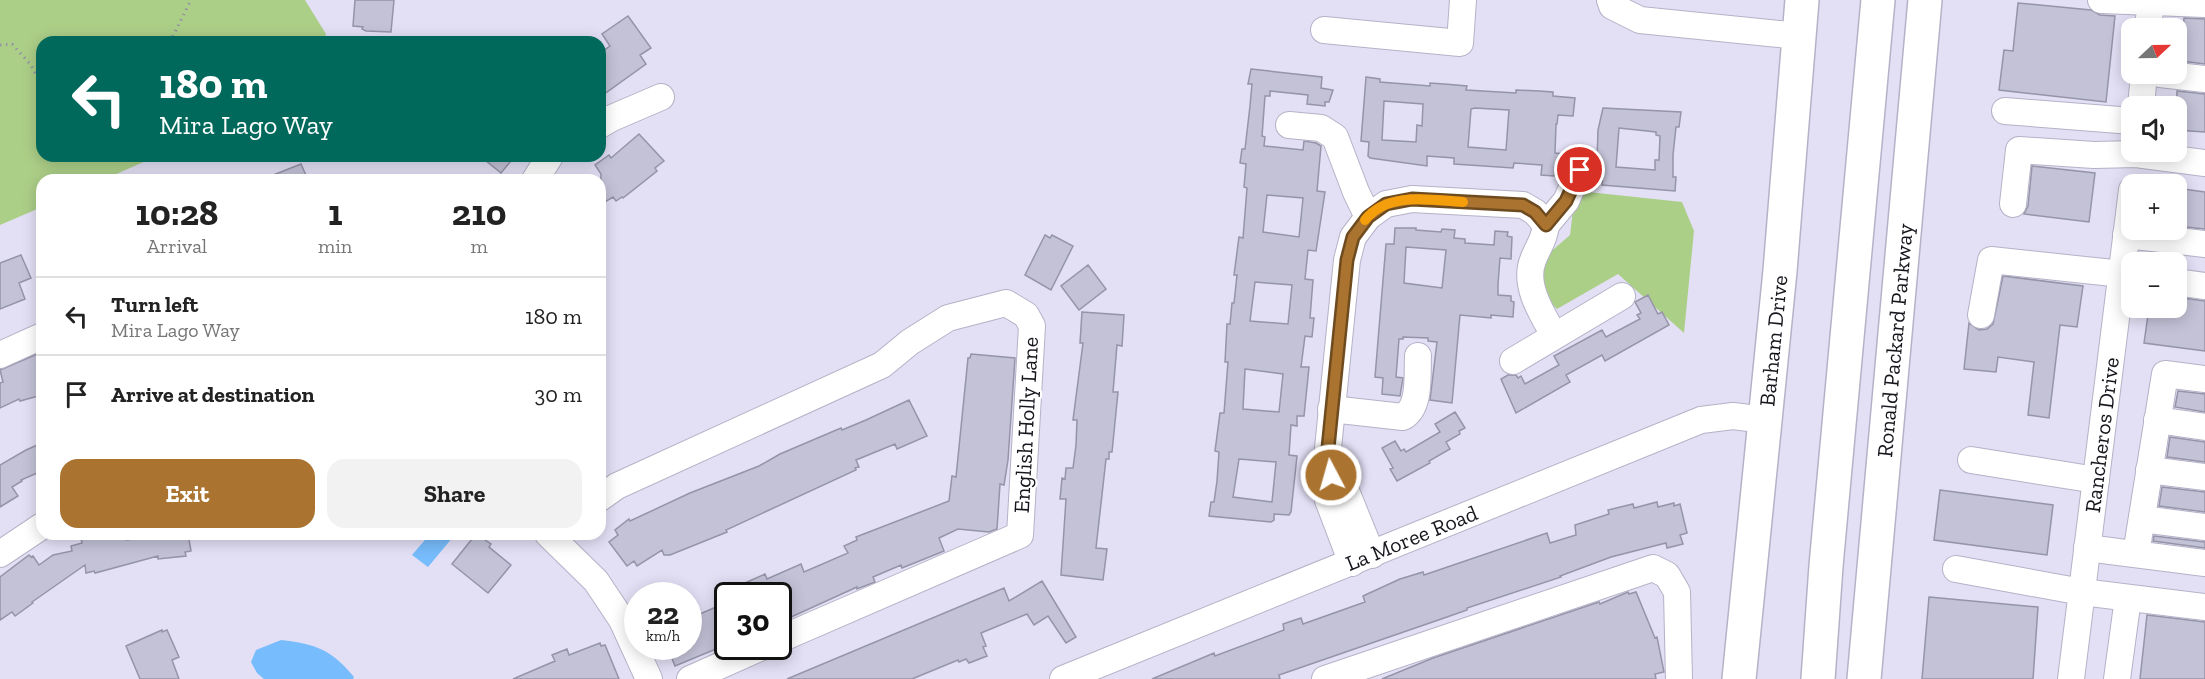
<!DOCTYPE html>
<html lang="en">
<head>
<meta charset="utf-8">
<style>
	:root { --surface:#fff; --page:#f2f2f2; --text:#222; --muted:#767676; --line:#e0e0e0; --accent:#aa732f }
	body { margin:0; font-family:"Zilla Slab",serif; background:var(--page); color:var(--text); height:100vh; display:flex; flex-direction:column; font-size:22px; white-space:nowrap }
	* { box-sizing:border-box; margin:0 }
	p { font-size:20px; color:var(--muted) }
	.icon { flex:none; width:33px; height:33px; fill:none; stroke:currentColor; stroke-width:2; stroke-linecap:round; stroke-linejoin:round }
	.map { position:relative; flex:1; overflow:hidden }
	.drawer { position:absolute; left:36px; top:174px; width:570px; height:366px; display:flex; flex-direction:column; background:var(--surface); border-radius:18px; box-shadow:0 3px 15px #0003 }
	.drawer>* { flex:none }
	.hud { position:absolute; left:36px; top:36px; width:570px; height:126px; border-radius:18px; box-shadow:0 3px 15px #0003; background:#00695c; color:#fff; overflow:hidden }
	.needle { width:39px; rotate:68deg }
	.tools { position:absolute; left:2121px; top:18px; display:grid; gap:12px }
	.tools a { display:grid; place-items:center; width:66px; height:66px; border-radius:12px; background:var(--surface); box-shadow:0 3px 15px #0003; font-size:30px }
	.speed { position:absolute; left:624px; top:582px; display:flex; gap:12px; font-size:30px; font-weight:700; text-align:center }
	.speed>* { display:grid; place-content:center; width:78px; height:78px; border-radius:50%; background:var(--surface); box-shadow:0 3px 15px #0003; line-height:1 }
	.speed small { font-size:15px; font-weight:400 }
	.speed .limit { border:3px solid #111; border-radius:9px; background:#fff; color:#111 }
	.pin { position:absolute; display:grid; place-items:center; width:51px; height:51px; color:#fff; margin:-26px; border:3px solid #fff; border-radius:50%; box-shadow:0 2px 6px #0007 }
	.me { position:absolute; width:66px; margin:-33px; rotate:354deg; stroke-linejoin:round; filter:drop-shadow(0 0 4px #0008) }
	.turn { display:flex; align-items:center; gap:21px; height:126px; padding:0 24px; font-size:27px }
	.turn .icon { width:78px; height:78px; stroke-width:2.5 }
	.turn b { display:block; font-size:42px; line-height:51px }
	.eta { display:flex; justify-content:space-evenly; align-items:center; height:102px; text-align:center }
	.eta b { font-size:36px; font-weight:800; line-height:42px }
	.action { display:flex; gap:12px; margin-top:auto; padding:12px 24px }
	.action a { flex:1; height:69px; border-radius:18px; background:var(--accent); color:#fff; font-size:24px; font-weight:800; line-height:69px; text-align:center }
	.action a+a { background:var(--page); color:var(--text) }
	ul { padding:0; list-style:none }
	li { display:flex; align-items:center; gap:18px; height:78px; padding:0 24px; border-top:2px solid var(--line) }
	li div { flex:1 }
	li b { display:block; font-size:22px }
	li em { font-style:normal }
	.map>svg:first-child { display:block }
</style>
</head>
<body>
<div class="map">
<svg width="2205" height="679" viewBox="0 0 2205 679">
	<rect width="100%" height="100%" fill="#e3dff5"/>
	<path fill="#accf88" d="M0 0H305L326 34 324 42H42V156H157L103 180H42V207L0 225Z
		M1579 191 1682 202 1694 231 1684 333 1618 274 1557 309 1547 299 1539 262 1570 235 1574 202Z"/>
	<path fill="#77bcfc" d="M430 534H450L453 537 428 567 412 555Z
		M281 640C315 644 331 649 354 677L353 679H264L257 673 251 662 256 650Z"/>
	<path fill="#c3c2d7" stroke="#9594a8" stroke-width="1.5" fill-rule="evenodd" d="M355 0H394L391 32 366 31 362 29 363 27 353 26Z
		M2018 3 2091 10 2100 15 2115 16 2106 102 1999 90 2004 50 2013 51Z
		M628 16 651 48 640 55 646 64 600 97V53L610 46 602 34Z
		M2184 18 2205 19V64L2181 61Z
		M1251 69 1322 77 1321 88 1333 90 1329 102H1325V106L1307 104 1308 95 1270 91V96H1265L1262 136 1265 137 1264 146 1303 150 1304 141 1316 143 1321 146 1317 191 1325 192 1316 251 1308 250 1305 279 1313 280 1310 318H1314L1312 337 1305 336 1301 367H1309L1304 416H1297V426L1291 425 1289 455 1297 456 1291 512 1289 515 1274 514V520L1271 522 1209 516 1211 502H1214L1217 481 1219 452 1215 451 1220 413H1224L1228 362H1225L1227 324H1230L1232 303H1234L1237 275H1234L1239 237 1243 238 1247 188 1244 187 1246 164 1240 163 1242 149H1245L1250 106 1252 84H1248ZM1267 195 1303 198 1299 237 1263 232ZM1255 282 1292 285 1288 324 1250 321ZM1245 369 1283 374 1279 412 1243 409ZM1239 459 1276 462 1272 502 1233 497Z
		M1366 77 1380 79V82L1430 86V83L1444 84 1467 86 1466 90 1516 93V90L1539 91 1553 92V96L1575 98 1573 116 1558 115 1557 124H1556L1555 153 1564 154 1562 174 1555 173 1554 176 1541 175 1542 165 1514 163 1513 168 1469 165 1454 164V158L1427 156V166L1370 158 1368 156 1369 142 1361 141ZM1384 101 1423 104 1422 126 1417 125 1416 142 1382 140ZM1475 108 1509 110 1506 150 1468 147 1471 109Z
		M2177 91 2205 94V132L2176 130Z
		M1603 108 1681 112 1679 127H1676L1673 155V177H1676L1675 191 1602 185 1603 174 1594 173V160H1597L1598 130ZM1619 128 1656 132V135L1660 136 1659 160H1655V170L1616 167Z
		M639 134 664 161 655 168 657 171 623 198 622 197 616 201 613 197 600 205 601 174 595 165 609 155 611 158Z
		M480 156H515L501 173Z
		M301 164 308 180H263V179Z
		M2032 166 2095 173 2089 222 2024 214 2028 206Z
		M2176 188 2205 192V229L2176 226Z
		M1395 228H1416V230L1441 232 1442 229 1455 230 1454 238 1465 239V243L1494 245 1495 231 1508 232 1507 236 1512 237 1511 259 1500 258 1498 284V295L1511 296V301L1514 302 1513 317 1491 315V318L1460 315 1452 403 1430 400 1437 342 1428 341V338L1403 337V339H1399L1396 377 1403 378 1400 396 1382 394 1383 378 1375 377 1386 244H1394ZM1406 247 1446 250 1442 288 1404 283Z
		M1045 235 1050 238 1052 235 1073 246 1051 290 1025 275Z
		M21 255 31 278 19 283 25 299 0 309V263Z
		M1088 265 1106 289 1079 310 1061 286Z
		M2003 276 2083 286 2077 327 2060 325 2049 418 2028 415 2034 362 1998 357 1996 372 1964 369 1969 323 1979 330 1987 329 1993 324Z
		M1648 295 1658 314 1662 312 1669 325 1605 361 1602 355 1566 375 1570 382 1516 413 1501 379 1508 375H1516L1518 378 1521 376 1525 384 1559 365 1554 356 1602 330 1606 337 1640 319 1637 315 1641 313 1635 302Z
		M2176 297 2205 301V351L2144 343 2149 308H2176Z
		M1082 312 1124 315 1122 346 1117 345 1113 392H1118L1112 452H1109V459H1106L1096 548 1107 549 1103 580 1061 575 1066 499H1060L1062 478 1065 479 1066 468H1073L1076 445 1077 420H1073L1083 343H1080Z
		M42 352V395L20 401 19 399 0 408V383L3 382 0 370Z
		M971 354 1015 358 1008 460 1004 485 1000 484 997 529 989 532 958 529 939 538 944 551 902 568 901 565 873 577 875 582 857 589V587L789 618 787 614 778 617V596H750L745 583 765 574 767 579 801 564 804 572 848 553 844 546 857 540 856 537 949 501 952 476 956 477 968 358H970Z
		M2178 391 2205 394V412L2175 407Z
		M909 400 927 436 897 449 895 444 856 460 859 467 855 468 856 470 726 530 727 532 670 555H664L662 550 637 566 634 561 627 566 609 542 618 535 615 530 629 519 630 521 690 493 759 466 780 454 841 428 842 430 866 420Z
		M1455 412 1465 428 1459 431 1460 434 1446 442 1450 449 1429 461 1430 463 1397 481 1390 469 1393 468 1382 448 1395 441 1401 451 1404 449 1406 452 1440 432 1435 424Z
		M2170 437 2205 442V462L2167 457Z
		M42 443V471L21 480 22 481 12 487 18 496 0 507V465L26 450Z
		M2162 487 2205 492V512L2159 506Z
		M1940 490 2053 505 2047 555 1934 540Z
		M1657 502 1658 507 1674 503V506L1680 504 1687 533 1680 535 1683 544 1667 548 1666 543 1611 557 1560 576 1561 577 1467 608V610L1447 617 1279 675 1280 679H1152L1214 653 1215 656 1284 630 1283 624 1301 618 1303 624 1365 602 1363 596 1400 579 1423 572 1424 575 1547 533 1550 543 1576 535 1575 525 1609 514 1608 510 1633 504 1634 508Z
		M80 534H126L127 540 164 534H188L191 551 185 552 186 556 158 559V556L95 573 94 571 86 573 85 565 32 602 33 603 15 616 12 612 0 620V577L29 555 31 557 33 556 39 565 53 555 72 551 71 546 82 543Z
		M476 534 491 544 489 547 511 565 488 593 452 564Z
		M2154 536 2205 542V548L2153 541Z
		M1042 581 1076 637 1066 643 1048 616 1034 625 1027 614 981 633 986 646 983 647 987 656 969 663 966 659 959 662 958 660 912 679H787L1004 588 1009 601Z
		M1628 592 1629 594 1636 592 1655 638 1657 637 1664 672 1655 674 1656 679H1382L1433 658 1593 604 1599 602 1600 604Z
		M1929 597 2038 607 2033 679H1922Z
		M728 602V644L675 666 667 646H688V619Z
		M2147 615 2205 622V679H2140Z
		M162 630V632L167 630 179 657 172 660 179 679H140L126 646Z
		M600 643 601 646 605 645 619 679H513L555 661 552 655 567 649 569 655Z"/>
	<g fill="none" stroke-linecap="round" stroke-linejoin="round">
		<defs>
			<g id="minor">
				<path d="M1610 0 1612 6 1640 20 1799 36"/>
				<path d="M2101 0 2205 4"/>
				<path d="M2148 28 2151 0"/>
				<path d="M1324 30 1460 43 1463 0"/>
				<path d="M2160 74 2205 79"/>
				<path d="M2141 106 2144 74"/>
				<path d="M2005 111 2132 121"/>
				<path d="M600 125 612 118 661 97"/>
				<path d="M1289 125 1321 128 1335 137 1356 192 1368 217"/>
				<path d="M535 180 550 156"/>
				<path d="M2013 204 2019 150 2094 155 2136 154 2205 163"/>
				<path d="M1546 225 1566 201 1580 170"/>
				<path d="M2126 235 2205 244"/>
				<path d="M2176 282 2205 286"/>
				<path d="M1981 315 1991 260 2132 275"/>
				<path d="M0 355 42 336"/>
				<path d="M1513 361 1622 296"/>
				<path d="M1331 409 1403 417C1421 407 1417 374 1418 356"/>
				<path d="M2157 420 2205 427"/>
				<path d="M1971 460 2096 480"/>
				<path d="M2149 470 2205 477"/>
				<path d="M1331 475 1328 448 1347 260 1353 237 1368 217 1386 204 1412 199 1523 205 1535 212 1546 225C1544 242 1538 246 1533 260 1523 285 1542 314 1554 335"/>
				<path d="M600 498 617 486 882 365 910 342 948 318 1006 303 1026 315 1032 326 1020 535 778 640"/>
				<path d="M2142 519 2205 527"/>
				<path d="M548 534 596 581 622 620 649 679"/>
				<path d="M2087 548 2205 563"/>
				<path d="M0 554 42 526"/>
				<path d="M2136 554 2165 374 2205 379"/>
				<path d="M1352 563 1328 500 1331 475 1346 491 1372 555"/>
				<path d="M1956 569 2082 592 2205 607"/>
				<path d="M690 679 764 646"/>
				<path id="s1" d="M1063 679 1701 420 1733 416 1765 420"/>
				<path d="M1325 679 1653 568 1667 575 1677 592 1679 679"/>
				<path id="s2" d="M2071 679 2132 190"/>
				<path d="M2117 679 2128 598"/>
			</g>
			<g id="major">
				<path id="s3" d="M1739 679 1780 271 1802 0"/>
			</g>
			<g id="highway">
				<path d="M1818 679 1826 566 1878 0"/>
				<path id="s4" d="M1864 679 1925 0"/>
			</g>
		</defs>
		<use href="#minor" stroke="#b5b2c7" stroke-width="28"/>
		<use href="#major" stroke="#b5b2c7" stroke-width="36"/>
		<use href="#highway" stroke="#b5b2c7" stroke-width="36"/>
		<path stroke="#9693a4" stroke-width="3" stroke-dasharray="1.5 4.5" stroke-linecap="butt" d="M170 42 191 0
			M0 45 12 44 31 65 42 86"/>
		<use href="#minor" stroke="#fff" stroke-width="26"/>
		<use href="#major" stroke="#fff" stroke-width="33"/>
		<use href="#highway" stroke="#fff" stroke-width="33"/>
	</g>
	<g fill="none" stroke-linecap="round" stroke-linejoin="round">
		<defs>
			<path id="route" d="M1331 475 1328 448 1347 260 1353 237 1368 217 1386 204 1412 199 1523 205 1535 212 1546 225 1566 201 1580 170"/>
		</defs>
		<use href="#route" stroke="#6e4b1f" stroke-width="15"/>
		<use href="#route" stroke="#aa732f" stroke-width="10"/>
		<path stroke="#f59e0b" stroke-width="10" d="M1365 220C1388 191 1431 200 1463 202"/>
	</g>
	<g text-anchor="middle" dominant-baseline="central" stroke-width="4.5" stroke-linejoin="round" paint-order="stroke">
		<g font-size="22" fill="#17161d" stroke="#fff">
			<text stroke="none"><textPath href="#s4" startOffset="340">Ronald Packard Parkway</textPath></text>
			<text stroke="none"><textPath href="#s3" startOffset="340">Barham Drive</textPath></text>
			<text transform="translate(1026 425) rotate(-87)">English Holly Lane</text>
			<text stroke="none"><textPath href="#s2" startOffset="246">Rancheros Drive</textPath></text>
			<text stroke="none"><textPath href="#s1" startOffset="376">La Moree Road</textPath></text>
		</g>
	</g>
</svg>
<div class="tools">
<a><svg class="needle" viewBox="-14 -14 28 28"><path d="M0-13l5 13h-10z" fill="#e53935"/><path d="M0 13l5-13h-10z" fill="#767676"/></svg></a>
<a><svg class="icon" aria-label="sound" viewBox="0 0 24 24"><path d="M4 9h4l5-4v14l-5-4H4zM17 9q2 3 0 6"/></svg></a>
<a>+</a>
<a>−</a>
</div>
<div class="speed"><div>22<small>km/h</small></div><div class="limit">30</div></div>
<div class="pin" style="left:1580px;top:170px;background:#d93025"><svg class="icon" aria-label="arrive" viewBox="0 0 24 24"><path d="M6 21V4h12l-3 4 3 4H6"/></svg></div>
<svg class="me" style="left:1331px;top:475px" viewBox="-20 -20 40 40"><circle r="17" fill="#aa732f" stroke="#fff" stroke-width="3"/><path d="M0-11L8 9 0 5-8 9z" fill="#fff"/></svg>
<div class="hud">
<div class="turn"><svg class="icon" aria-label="left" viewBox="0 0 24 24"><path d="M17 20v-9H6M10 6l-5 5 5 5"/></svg><div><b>180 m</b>Mira Lago Way</div></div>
</div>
<section class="drawer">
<div class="eta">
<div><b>10:28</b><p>Arrival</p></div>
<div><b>1</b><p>min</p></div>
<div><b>210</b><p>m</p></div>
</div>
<ul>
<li><svg class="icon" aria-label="left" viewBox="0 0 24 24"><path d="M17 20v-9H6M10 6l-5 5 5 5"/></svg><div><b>Turn left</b><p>Mira Lago Way</p></div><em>180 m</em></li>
<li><svg class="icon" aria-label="arrive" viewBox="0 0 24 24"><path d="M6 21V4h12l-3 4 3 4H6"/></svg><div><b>Arrive at destination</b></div><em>30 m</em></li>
</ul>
<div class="action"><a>Exit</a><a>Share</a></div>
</section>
</div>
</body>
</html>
